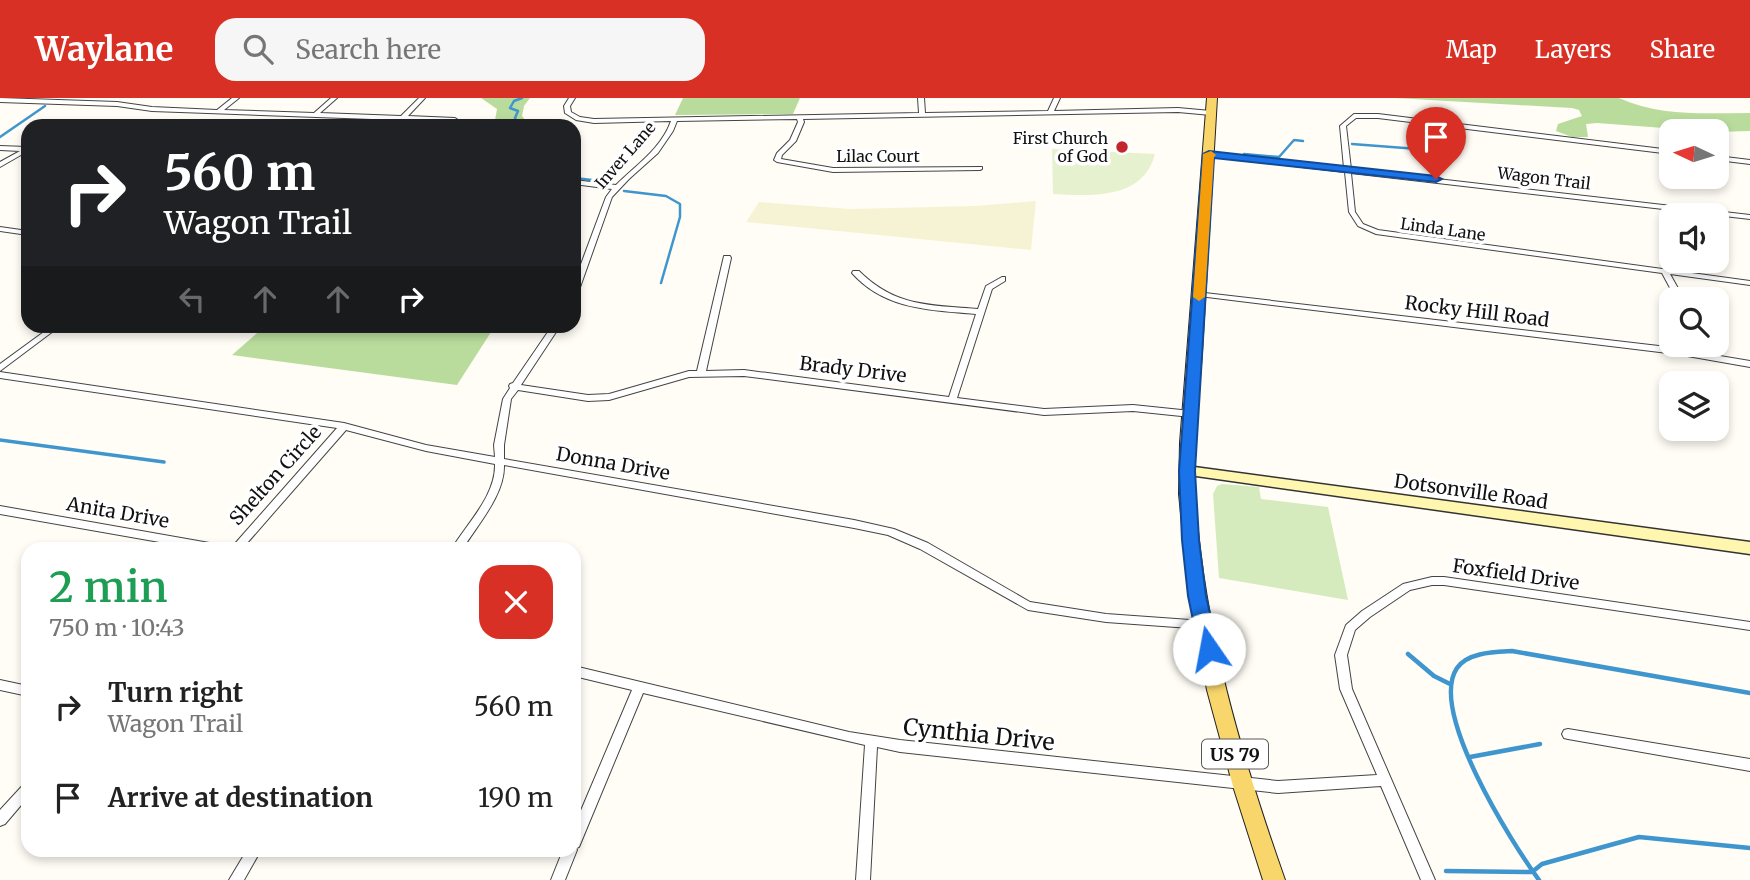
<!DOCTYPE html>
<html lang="en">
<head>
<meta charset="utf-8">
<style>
	:root { --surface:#fff; --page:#f6f6f6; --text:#222; --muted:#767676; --accent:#d93025 }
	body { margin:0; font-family:Merriweather,serif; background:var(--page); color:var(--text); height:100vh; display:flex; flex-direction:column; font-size:26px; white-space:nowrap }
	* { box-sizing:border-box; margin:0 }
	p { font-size:23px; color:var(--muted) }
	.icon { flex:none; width:38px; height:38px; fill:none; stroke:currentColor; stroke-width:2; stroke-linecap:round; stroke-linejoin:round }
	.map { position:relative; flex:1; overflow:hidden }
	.details { position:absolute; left:21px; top:444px; width:560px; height:315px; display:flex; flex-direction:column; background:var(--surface); border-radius:21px; box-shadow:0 4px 10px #0003 }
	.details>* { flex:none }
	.guide { position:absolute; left:21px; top:21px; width:560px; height:214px; border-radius:21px; box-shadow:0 4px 10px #0003; background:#202124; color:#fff; overflow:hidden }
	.needle { width:46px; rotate:274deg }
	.controls { position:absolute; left:1659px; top:21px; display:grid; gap:14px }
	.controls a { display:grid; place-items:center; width:70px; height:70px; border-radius:14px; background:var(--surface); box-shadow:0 4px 10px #0003; font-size:35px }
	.pin { position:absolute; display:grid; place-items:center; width:60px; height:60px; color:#fff; margin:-72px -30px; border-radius:50% 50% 50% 0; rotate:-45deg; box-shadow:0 0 7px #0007 }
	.pin .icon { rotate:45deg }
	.me { position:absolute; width:77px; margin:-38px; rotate:348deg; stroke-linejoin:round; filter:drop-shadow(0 0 5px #0008) }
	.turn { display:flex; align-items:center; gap:24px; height:147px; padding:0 28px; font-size:32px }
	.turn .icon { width:91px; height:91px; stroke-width:2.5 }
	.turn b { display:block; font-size:49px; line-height:60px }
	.lanes { display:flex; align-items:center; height:66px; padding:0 28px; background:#0003; justify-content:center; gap:35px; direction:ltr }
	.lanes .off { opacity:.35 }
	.round { display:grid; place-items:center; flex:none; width:74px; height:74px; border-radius:21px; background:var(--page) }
	.headline { display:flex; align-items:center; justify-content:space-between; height:119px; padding:0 28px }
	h1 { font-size:42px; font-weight:600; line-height:52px; color:#1e9e55 }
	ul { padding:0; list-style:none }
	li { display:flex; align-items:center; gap:21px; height:91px; padding:0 28px }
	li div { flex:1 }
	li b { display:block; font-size:26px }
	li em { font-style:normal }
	header { display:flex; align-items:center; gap:42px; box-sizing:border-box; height:98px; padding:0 35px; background:var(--accent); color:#fff }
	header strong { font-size:33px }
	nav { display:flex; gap:38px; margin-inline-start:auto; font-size:24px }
	.search { width:490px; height:63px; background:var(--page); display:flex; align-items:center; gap:18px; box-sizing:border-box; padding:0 24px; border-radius:21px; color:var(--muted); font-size:26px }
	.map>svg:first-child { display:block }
</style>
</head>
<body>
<header>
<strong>Waylane</strong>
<div class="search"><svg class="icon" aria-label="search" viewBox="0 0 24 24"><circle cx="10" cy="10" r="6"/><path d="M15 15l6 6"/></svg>Search here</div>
<nav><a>Map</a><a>Layers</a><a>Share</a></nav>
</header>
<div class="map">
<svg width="1750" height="782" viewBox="0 0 1750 782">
	<rect width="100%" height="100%" fill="#fffdf5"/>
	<path fill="#f6f3d4" d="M1036 103 1031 152 746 124 759 104 850 111 975 108Z"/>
	<path fill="#d5ebbd" d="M1222 386 1259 389 1261 401 1328 409 1348 502 1219 480 1213 396 1217 388Z"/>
	<path fill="#b9dc9c" d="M481 0H530L524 8 522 18 530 28H494L497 11Z
		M683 0H800L793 16 675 17Z
		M1395 0H1619C1661 19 1705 15 1750 15V33L1717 34 1597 25 1586 26 1588 39H1572L1556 33 1558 26 1582 18 1579 12 1572 10Z
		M265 228H456L493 231 457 287 232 257Z"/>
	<path fill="#e6f2cf" d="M1052 51 1155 56C1143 102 1091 98 1053 96Z"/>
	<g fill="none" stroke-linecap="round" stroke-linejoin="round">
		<path stroke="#3f96cf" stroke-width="2.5" d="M518 28 515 20 518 13 510 10 514 3 522 0
			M0 39 45 8
			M1352 46 1444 53 1458 46 1460 33
			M1244 56 1279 59 1294 42 1303 43
			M574 80 610 84
			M624 93 666 98 680 106V119L661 185"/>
		<path stroke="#3f96cf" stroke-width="3.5" d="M0 342 164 364"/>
		<path stroke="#3f96cf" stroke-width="4.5" d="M1408 556 1434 578 1450 586
			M1470 659 1540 646
			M1446 773 1532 774 1542 766 1639 739 1750 750
			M1539 782C1512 745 1428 613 1457 570 1468 554 1495 554 1512 553L1750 595"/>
		<defs>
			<path id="minor" d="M0 0 117 4 152 9 217 12 232 0H239L224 12 314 15 331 0H337L320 15 401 18 419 0H425L408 18 455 20 458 22 455 24 152 13 117 8 0 4Z
				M569 0H575L570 8 571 14 580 19 594 21 919 15 918 0H924L925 15 1048 13 1054 0H1060L1054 13 1178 10 1211 13 1214 15 1211 17 1178 14 803 21 804 24 796 43 782 57 781 61 833 70 982 69V71L980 72 833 74 777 64 774 62 777 55 790 42 798 24 797 21 677 23 673 33 658 55 629 81 612 99 578 195 574 197V185L606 99 612 91 574 86V82L616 87C636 67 661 51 671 23L594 25 576 22 565 15 564 8Z
				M1354 16H1378L1671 52V56L1378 20H1356L1346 28 1351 71 1750 117V121L1351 75 1355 114 1363 126 1378 132 1750 183V187L1670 176 1684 201H1676L1662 175 1376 136 1358 128 1349 114 1345 74 1209 58 1206 56 1209 54 1344 70 1340 28Z
				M0 48 27 49 28 53 0 69V64L20 53 0 52Z
				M1717 58 1750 62V66L1717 62Z
				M0 129 28 133V137L0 133Z
				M724 158H730L731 160 706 273 744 272 949 299 976 216C931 212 885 212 852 175L853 173H859C895 209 930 207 978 211L986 188 1002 179H1005V183L992 191 957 300 1044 311 1133 307 1191 313 1195 316 1191 319 1133 313 1044 317 744 278 689 279 609 302 588 303 518 292 511 301 504 347V361L854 422 894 431 928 445 1030 504 1106 516 1204 523 1208 524 1209 527 1208 530 1204 531 1106 524 1028 512 920 451 888 437 854 430 504 367C505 397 477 427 462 452H451C467 425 496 398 495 366L426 353 346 332 241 452H205L0 416V408L232 449 337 330 0 280V274L344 325 426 347 495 359 494 347 503 301 510 290 509 288 510 286 513 285 552 228H560L521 287 588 297 609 296 689 273H697Z
				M1196 194 1676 250 1705 256 1701 247H1709L1714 257 1750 263V269L1676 256 1199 198H1196Z
				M52 228H60L0 273V266Z
				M1432 479H1444L1750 524V532L1444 487H1432L1410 492 1370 519 1355 532 1347 557 1352 591 1435 782H1421L1381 688 1278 695 900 654 877 649 870 782H856L865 647 643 595 579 749 576 750 577 752 565 782H551L563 752H574V729L632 592 574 578V568L849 634 900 642 1278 683 1377 677 1340 591 1335 557 1346 527 1362 513 1403 486Z
				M0 582 28 588V598L0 592Z
				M1568 631 1750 661V673L1568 641 1564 640 1562 636 1564 632Z
				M28 684V699L5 726 0 728V712L24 686Z
				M247 752H261L244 782H229Z"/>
			<path id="secondary" d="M1187 368 1750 444V456L1182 376 1180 373 1182 370Z"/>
			<path id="primary" d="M1207 0H1217C1212 85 1207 169 1202 254 1199 301 1192 349 1195 397 1203 529 1241 657 1285 782H1263L1233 688 1207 592 1189 494 1179 396 1180 345Z"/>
		</defs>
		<use href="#minor" stroke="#444" stroke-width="2"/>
		<use href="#secondary" stroke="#333" stroke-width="3"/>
		<use href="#primary" stroke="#222" stroke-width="2"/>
		<use href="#minor" fill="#fff" fill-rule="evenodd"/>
		<use href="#secondary" fill="#fff6b0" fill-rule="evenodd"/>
		<use href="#primary" fill="#f9d66b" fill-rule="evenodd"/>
	</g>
	<path fill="#1a73e8" stroke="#114b97" stroke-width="2" d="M1209 53 1436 78 1442 81 1436 84 1214 60 1195 373 1199 442 1206 498 1218 551 1215 556 1209 559 1202 556 1199 551 1188 498 1182 442 1179 373 1203 56Z"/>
	<path fill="#f59e0b" d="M1211 53 1216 57 1214 59 1205 199 1199 203 1193 199 1203 56Z"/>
	<circle fill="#c4262e" stroke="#fff" stroke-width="2.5" cx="1122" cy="49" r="7"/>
	<g text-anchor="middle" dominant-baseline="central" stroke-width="7" stroke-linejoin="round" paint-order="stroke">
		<g font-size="16" fill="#111" stroke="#fff" text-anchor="end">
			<text x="1108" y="40">First Church<tspan x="1108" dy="18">of God</tspan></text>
		</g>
		<g font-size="16" fill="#111" stroke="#fff">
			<text transform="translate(625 57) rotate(-49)">Inver Lane</text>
			<text x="878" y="58">Lilac Court</text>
			<text transform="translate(1544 80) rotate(7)">Wagon Trail</text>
			<text transform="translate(1443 131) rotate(8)">Linda Lane</text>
		</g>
		<rect fill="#fff" stroke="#585858" stroke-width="2" x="1202" y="641.5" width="66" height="29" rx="5"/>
		<g font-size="18" font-weight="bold" fill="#111">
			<text x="1235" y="656">US 79</text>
		</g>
		<g font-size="19" fill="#111" stroke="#fff">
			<text transform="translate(1477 213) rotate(7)">Rocky Hill Road</text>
			<text transform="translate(853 271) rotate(7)">Brady Drive</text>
			<text transform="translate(613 365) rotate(10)">Donna Drive</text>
			<text transform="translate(275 377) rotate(-48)">Shelton Circle</text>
			<text transform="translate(1471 393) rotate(8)">Dotsonville Road</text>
			<text transform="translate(118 414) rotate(10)">Anita Drive</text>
			<text transform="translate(1516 476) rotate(8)">Foxfield Drive</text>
		</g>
		<g font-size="23" fill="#111" stroke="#fff">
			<text transform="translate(979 636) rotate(6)">Cynthia Drive</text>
		</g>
	</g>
</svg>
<div class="controls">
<a><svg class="needle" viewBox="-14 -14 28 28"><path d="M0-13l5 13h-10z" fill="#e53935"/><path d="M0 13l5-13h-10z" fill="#767676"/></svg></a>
<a><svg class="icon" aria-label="sound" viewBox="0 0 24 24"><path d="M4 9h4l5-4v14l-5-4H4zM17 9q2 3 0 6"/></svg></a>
<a><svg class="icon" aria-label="search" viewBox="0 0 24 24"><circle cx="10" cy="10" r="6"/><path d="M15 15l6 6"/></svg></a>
<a><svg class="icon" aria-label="layers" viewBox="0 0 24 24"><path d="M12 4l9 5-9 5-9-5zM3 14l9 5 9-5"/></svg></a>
</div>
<div class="pin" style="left:1436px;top:81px;background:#d93025"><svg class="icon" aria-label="arrive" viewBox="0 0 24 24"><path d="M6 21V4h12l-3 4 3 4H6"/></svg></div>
<svg class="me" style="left:1209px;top:551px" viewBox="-20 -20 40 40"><circle r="19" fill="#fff"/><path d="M0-13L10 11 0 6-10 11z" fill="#1a73e8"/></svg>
<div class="guide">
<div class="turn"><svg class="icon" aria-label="right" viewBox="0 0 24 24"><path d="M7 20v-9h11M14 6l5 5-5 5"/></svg><div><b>560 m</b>Wagon Trail</div></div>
<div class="lanes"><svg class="icon off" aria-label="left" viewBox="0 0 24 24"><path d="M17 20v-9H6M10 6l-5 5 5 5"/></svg><svg class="icon off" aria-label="ahead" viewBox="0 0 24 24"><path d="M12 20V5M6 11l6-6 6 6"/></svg><svg class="icon off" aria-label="ahead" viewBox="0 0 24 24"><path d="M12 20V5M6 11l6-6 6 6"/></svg><svg class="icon" aria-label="right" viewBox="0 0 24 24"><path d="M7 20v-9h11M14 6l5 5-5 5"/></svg></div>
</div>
<section class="details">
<div class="headline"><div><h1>2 min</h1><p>750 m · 10:43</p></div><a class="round" style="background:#d93025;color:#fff"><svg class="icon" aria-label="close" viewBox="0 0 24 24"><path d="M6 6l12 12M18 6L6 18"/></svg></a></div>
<ul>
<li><svg class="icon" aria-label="right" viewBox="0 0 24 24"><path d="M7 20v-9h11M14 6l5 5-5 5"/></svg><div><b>Turn right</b><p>Wagon Trail</p></div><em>560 m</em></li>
<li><svg class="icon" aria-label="arrive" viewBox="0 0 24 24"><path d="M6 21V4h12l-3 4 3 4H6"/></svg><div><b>Arrive at destination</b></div><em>190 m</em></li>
</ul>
</section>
</div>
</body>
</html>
